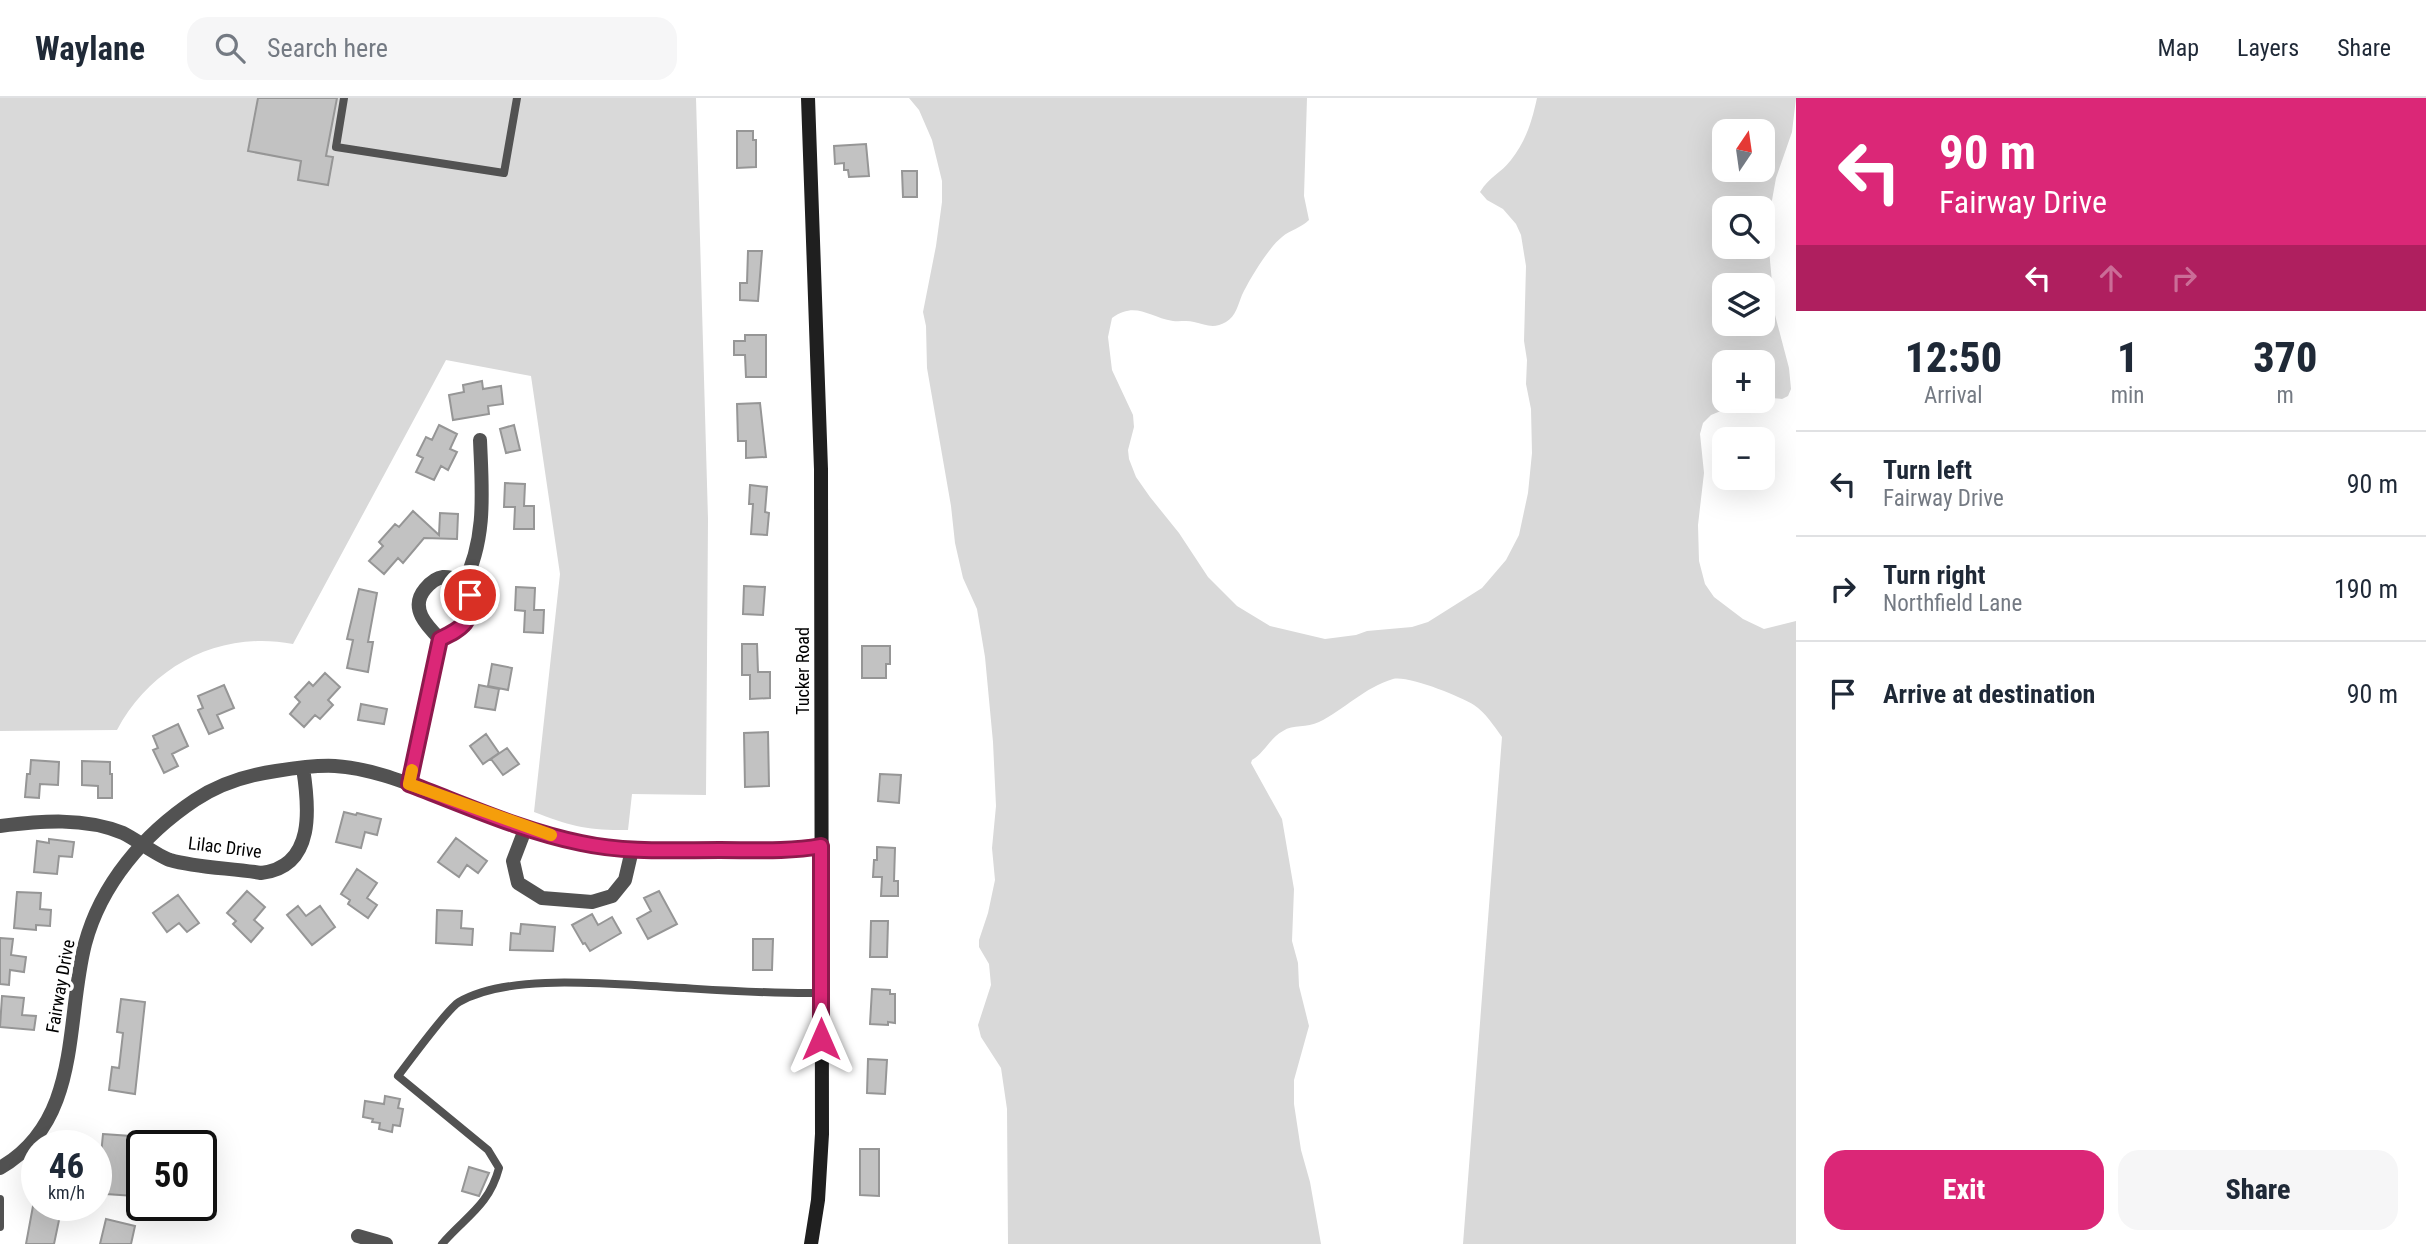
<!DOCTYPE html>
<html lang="en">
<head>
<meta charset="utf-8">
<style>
	:root { --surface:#fff; --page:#f6f6f7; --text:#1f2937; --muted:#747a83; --line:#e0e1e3; --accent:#db2777 }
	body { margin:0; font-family:"Roboto Condensed",sans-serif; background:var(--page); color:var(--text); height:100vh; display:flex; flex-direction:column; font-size:26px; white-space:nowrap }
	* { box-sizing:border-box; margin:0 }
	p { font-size:23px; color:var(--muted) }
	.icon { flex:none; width:38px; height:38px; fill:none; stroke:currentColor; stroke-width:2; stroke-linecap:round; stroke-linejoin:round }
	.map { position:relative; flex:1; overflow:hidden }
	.panel { display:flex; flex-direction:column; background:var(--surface); width:630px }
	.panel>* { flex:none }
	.hud { background:#db2777; color:#fff; overflow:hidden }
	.needle { width:46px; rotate:13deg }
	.tools { position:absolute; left:1712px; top:21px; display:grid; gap:14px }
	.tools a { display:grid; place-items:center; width:63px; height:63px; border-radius:14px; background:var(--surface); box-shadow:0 7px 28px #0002; font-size:35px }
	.speed { position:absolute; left:21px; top:1032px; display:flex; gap:14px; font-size:35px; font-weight:700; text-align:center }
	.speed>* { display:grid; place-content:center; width:91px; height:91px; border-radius:50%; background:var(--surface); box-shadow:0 7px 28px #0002; line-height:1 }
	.speed small { font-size:18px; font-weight:400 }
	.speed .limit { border:4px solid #111; border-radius:10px; background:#fff; color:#111 }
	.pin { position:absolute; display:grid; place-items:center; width:60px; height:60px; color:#fff; margin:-30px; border:4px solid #fff; border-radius:50%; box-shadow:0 2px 7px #0007 }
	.me { position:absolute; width:77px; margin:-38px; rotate:0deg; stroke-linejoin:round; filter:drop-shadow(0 0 5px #0008) }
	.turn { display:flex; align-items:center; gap:24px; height:147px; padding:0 28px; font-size:32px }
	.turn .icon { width:91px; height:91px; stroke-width:2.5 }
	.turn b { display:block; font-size:49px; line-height:60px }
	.lanes { display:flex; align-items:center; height:66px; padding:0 28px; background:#0003; justify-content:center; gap:35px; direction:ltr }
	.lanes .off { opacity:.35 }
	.eta { display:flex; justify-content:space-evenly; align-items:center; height:119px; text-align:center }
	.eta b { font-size:42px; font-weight:800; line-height:49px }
	.action { display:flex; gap:14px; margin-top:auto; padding:14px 28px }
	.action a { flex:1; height:80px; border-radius:21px; background:var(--accent); color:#fff; font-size:28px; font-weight:800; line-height:80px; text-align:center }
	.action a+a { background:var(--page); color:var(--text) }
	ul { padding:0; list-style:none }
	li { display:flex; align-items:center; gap:21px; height:105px; padding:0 28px; border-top:2px solid var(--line) }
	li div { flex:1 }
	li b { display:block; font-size:26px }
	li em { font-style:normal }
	header { display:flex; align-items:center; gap:42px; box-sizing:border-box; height:98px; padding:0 35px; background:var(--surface); border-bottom:2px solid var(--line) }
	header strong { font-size:33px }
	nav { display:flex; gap:38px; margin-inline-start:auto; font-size:24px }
	.search { width:490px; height:63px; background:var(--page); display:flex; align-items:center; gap:18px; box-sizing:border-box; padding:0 24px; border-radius:21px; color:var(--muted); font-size:26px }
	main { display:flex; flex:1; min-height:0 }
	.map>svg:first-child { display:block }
</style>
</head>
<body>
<header>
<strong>Waylane</strong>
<div class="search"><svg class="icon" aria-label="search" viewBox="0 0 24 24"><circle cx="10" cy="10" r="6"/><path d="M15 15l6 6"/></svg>Search here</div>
<nav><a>Map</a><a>Layers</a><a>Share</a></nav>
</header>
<main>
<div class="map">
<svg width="1796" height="1146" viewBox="0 0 1796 1146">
	<rect width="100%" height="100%" fill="#fff"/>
	<path fill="#d9d9d9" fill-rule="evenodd" d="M0 0H696L708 421 706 697 632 696 628 732C590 733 570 728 534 714L560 476 531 278 446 262 293 546C220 532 151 568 117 632L0 633Z
		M909 0H1307L1304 98 1309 122C1301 130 1290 132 1282 139 1269 149 1249 182 1242 197 1238 207 1236 218 1226 224 1214 231 1206 227 1194 224 1187 222 1180 224 1173 223 1148 219 1136 203 1112 220L1108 239 1112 272 1133 317 1134 329 1128 352 1129 361 1136 379 1150 399 1179 435 1208 479 1237 508 1270 528 1325 541 1356 537 1367 533 1412 529 1428 524 1482 490 1506 462 1519 437 1528 395 1532 355 1531 311 1526 286 1527 262 1524 243 1526 168 1521 137 1516 126 1503 111 1487 102 1480 94C1490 78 1500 76 1511 62 1526 43 1532 23 1537 0H1796L1792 34 1776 80 1767 130 1775 217 1789 270 1791 291 1788 298 1782 301 1762 299V264H1724V303H1745L1711 317 1703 325 1700 336 1704 375 1698 427 1699 463 1705 486 1714 499 1743 521 1764 531 1796 523V1146H1463L1502 639C1494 628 1485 614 1474 607 1460 598 1407 577 1393 581 1365 589 1344 612 1319 624 1307 630 1293 626 1283 633 1270 640 1265 654 1252 662L1251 665 1282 721 1294 791 1292 843 1298 865 1299 888 1309 928 1294 982V1006L1301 1052 1310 1084 1321 1146H1008L1007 1011 1001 970 981 939 978 927 991 887 989 866 979 849V842L988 815 995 782 992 750 996 708 993 644 985 559 977 511 963 480 955 445 951 408 927 270 926 228 923 214 936 148 942 104V83L932 42 919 12ZM1724 33H1762V72H1724ZM1724 110H1762V149H1724ZM1724 187H1762V226H1724Z"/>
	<path fill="#c2c2c2" stroke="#969696" stroke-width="2" d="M258 0H337L326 58 333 59 328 87 298 82 301 63 248 53Z
		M737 33H753V42H756V69L737 70Z
		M866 46 869 78 849 79 848 72H844V65L835 66 834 48Z
		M902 73H917V99H903Z
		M748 153H762L758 203 740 202V185H747Z
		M745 237H766V279H746L745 257H734V243H745Z
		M482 283 483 291 501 288 503 306 488 308 489 316 453 322 449 297 464 294 463 287Z
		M760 305 766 359 746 360V343H738L737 306Z
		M439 327 457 336 450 351 457 354 448 372 441 368 434 382 416 374 423 360 417 357 426 339 432 342Z
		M514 327 520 352 506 355 500 331Z
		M505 385 525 386 524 408H534V431H514L515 409H504Z
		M750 387 767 389 765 414 769 415 767 437 751 436 753 406H749Z
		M413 413 439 437 440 415 458 416 457 441 424 440 403 465 398 460 384 476 369 463 383 448 379 444 395 426 399 429Z
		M744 488 765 489 763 517 743 516Z
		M516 489 535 490 534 512H544L543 535 524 534 525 513 515 512Z
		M359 491 377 495 368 544H373L368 574 347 570 353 542 347 541Z
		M742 546H757L758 574H770V600L750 601V577H742Z
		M862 548H890V566H886V580H862Z
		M492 566 512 570 508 592 488 588Z
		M325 575 340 589 328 602 333 607 320 621 315 617 304 629 290 616 300 604 295 599 309 584 313 588Z
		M224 587 234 610 217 617 223 630 209 636 198 612 203 610 198 598Z
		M479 587 499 591 495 612 475 609Z
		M361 606 387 611 384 626 358 622Z
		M178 626 188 648 172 656 178 668 164 675 153 652 158 650 153 638Z
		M768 634 769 688 745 689 744 635Z
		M486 636 499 655 483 666 470 648Z
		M507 650 519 666 503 677 491 661Z
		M31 662 59 664 58 687 40 686 39 700 25 699 27 676H30Z
		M82 663 110 664V676H112V700H98V688L82 687Z
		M880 676 901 677 899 705 878 703Z
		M344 714 356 717 357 715 381 721 377 737 365 734 361 750 336 744Z
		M456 740 487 763 478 775 467 767 459 779 438 764Z
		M49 741 74 744 72 759 59 758 57 776 34 774 37 743 49 745Z
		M877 749 895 750 894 783H898V798H881L882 779H873L874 762H877Z
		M357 771 377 785 367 800 377 807 368 820 348 806 350 802 341 796Z
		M247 793 265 809 254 822 263 830 251 844 233 826 236 823 227 815Z
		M659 793 677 826 648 841 637 821 651 813 644 800Z
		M17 794 41 795 40 811 51 812 50 828 36 827V832L14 830Z
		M178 797 199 825 187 834 179 825 167 834 153 815Z
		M298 808 306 818 320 808 335 829 312 847 287 817Z
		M437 812 462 813 461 830 473 831 472 847 436 845Z
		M592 816 598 827 612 819 621 835 590 853 585 845 583 846 572 827Z
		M871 823H888L887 859H870Z
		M521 826 555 829 553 853 510 852 511 835 520 836Z
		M0 840 13 841 11 857 26 859 24 874 10 872 9 887 0 886Z
		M753 841H773L772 872H753Z
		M872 891 890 892V896H895V925L888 924V927L870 926Z
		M2 898 24 900 22 917 36 918 34 932 0 929Z
		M121 901 145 904 135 996 109 992 112 969 119 970 123 935 117 934Z
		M868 961 887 962 885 996 867 995Z
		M385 998 400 1001 398 1010 403 1011 400 1028 393 1027 392 1034 379 1031 380 1025 372 1024 373 1021 363 1019 365 1003 384 1006Z
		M103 1036 131 1038 129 1068 137 1069 134 1098 106 1096 108 1068 100 1067Z
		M860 1051H879V1098L860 1097Z
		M469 1069 489 1075 479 1098 462 1093Z
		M33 1108H62L54 1146H26Z
		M106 1121 135 1128 131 1146H100Z"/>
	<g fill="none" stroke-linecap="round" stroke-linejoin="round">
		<path stroke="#525252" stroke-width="8" d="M344 0 336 49 504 75 517 0
			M0 1101V1129
			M442 1146C465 1119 489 1108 499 1070L488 1052 398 978C409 964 447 911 459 904 509 875 609 886 666 889 718 892 769 896 821 895"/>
		<path stroke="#525252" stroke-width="14" d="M463 487C487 441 482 392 480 342
			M409 686 440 541C427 528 409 510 425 491 430 485 435 480 443 479 466 478 477 505 467 523 462 533 450 536 440 541
			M0 728C41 723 84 719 123 735 137 742 158 758 170 762 197 770 233 770 261 775 316 769 309 708 303 670
			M526 729 513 763 518 785 542 800 592 804 612 798 625 782 632 752
			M0 1070C82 1023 65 924 85 846 101 786 144 736 195 702 219 686 247 677 276 673 295 670 316 667 335 668 370 670 407 685 439 697 485 714 531 733 578 745 622 755 668 752 713 752 749 752 786 754 821 748
			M358 1138 386 1146"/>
		<path stroke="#1f1f1f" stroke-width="14" d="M808 0 821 371 822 1036 818 1102 811 1146"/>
	</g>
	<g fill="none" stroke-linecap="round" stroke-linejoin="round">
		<defs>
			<path id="route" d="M470 497C473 524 463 530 440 541L409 686C465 707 522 733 581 745 627 755 674 752 720 752 754 752 788 754 821 748V941"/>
		</defs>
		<use href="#route" stroke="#8e194d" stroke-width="18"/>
		<use href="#route" stroke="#db2777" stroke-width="12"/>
		<path stroke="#f59e0b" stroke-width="12" d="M412 672 409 686 551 737"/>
	</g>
	<g text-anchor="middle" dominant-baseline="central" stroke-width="7" stroke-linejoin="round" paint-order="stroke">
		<g font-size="18" fill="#000" stroke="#fff">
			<text transform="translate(802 573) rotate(-90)">Tucker Road</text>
			<text transform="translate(225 749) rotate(7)">Lilac Drive</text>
			<text transform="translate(60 888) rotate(-80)">Fairway Drive</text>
		</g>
	</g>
</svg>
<div class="tools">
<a><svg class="needle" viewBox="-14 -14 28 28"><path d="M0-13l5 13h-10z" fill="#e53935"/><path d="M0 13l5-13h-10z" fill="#747a83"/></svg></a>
<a><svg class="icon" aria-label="search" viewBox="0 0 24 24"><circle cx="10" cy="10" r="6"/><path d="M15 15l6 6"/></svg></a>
<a><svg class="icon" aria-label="layers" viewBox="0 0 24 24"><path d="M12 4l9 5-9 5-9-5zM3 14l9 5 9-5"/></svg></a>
<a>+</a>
<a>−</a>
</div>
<div class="speed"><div>46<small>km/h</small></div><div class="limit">50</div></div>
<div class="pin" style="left:470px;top:497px;background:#d93025"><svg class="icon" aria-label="arrive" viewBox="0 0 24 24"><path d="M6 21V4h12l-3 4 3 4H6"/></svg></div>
<svg class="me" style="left:821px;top:941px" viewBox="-20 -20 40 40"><path d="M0-17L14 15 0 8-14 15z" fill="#db2777" stroke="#fff" stroke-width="4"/></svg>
</div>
<section class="panel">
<div class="hud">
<div class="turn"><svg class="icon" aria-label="left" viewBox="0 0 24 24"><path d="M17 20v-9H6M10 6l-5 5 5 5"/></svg><div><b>90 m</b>Fairway Drive</div></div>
<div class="lanes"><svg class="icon" aria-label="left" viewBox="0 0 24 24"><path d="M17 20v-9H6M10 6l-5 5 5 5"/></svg><svg class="icon off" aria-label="ahead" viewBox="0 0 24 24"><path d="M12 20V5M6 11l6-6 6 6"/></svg><svg class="icon off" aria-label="right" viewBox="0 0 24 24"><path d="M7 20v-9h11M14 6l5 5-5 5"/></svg></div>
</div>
<div class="eta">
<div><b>12:50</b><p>Arrival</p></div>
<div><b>1</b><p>min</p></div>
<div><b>370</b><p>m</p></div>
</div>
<ul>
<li><svg class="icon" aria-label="left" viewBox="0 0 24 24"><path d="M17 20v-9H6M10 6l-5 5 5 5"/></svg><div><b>Turn left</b><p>Fairway Drive</p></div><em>90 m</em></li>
<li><svg class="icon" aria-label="right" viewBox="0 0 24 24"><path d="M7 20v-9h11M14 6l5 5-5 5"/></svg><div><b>Turn right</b><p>Northfield Lane</p></div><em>190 m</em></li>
<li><svg class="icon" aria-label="arrive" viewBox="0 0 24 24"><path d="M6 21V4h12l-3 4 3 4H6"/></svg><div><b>Arrive at destination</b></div><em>90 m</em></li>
</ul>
<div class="action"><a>Exit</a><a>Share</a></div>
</section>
</main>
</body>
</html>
